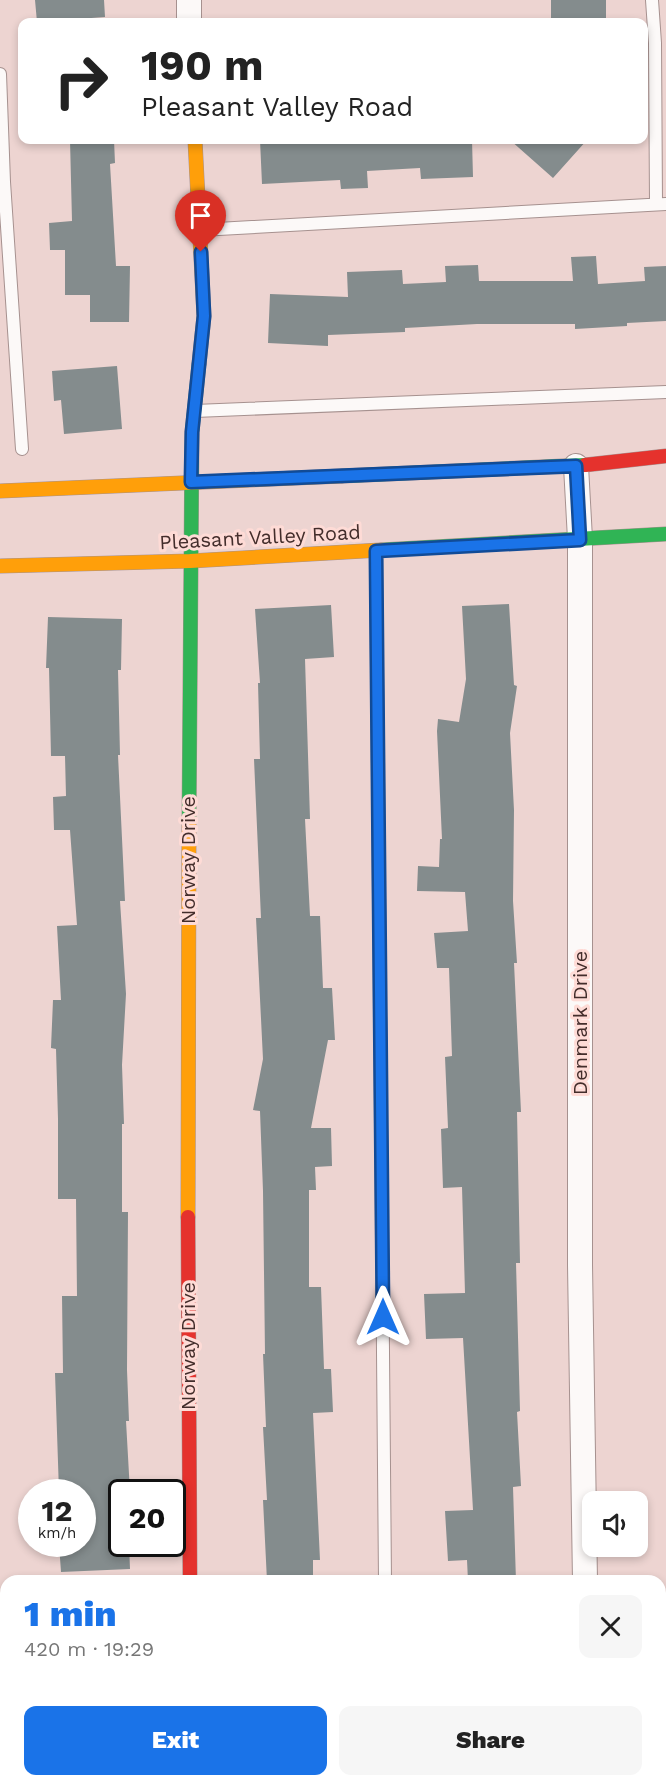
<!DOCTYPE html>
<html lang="en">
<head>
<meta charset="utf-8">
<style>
	:root { --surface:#fff; --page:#f6f6f6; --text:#222; --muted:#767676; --accent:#1a73e8 }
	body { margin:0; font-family:"Work Sans",sans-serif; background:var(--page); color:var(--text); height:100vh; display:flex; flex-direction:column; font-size:22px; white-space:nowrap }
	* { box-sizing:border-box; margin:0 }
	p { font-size:20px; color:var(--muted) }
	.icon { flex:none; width:33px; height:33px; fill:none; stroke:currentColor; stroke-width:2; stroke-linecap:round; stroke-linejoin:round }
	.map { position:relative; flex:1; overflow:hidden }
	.drawer { position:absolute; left:0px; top:1575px; width:666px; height:212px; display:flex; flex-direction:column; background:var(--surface); border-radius:18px 18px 0 0; box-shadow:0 3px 9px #0003 }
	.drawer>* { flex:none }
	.top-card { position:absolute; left:18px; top:18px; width:630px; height:126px; border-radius:12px; box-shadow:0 3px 9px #0003; background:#fff; color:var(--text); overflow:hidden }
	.controls { position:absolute; left:582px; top:1491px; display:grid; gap:12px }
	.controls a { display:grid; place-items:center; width:66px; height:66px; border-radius:12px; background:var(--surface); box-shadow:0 3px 9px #0003; font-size:30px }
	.speed { position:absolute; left:18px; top:1479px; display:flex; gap:12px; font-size:30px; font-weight:700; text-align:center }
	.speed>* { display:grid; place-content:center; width:78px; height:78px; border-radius:50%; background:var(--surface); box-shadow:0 3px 9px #0003; line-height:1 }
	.speed small { font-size:15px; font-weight:400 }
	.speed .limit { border:3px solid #111; border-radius:9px; background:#fff; color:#111 }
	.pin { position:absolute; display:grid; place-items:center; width:51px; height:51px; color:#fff; margin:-62px -26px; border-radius:50% 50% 50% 0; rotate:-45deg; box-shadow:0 0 6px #0007 }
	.pin .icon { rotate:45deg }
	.me { position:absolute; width:66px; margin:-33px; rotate:0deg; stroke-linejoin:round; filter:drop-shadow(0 0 4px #0008) }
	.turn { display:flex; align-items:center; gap:21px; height:126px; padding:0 24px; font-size:27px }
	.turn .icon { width:78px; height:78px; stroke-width:2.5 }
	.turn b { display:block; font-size:42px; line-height:51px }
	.round { display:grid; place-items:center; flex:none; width:63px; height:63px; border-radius:12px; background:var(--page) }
	.summary { display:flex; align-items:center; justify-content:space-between; height:102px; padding:0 24px }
	h1 { font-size:36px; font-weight:800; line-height:45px; color:var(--accent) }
	.cta { display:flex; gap:12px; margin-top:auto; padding:12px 24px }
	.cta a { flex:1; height:69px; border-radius:12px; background:var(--accent); color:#fff; font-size:24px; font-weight:800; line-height:69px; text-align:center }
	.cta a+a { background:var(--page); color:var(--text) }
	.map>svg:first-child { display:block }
</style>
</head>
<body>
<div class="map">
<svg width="666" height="1786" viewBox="0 0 666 1786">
	<rect width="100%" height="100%" fill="#edd4d1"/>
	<path fill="#848c8d" d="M35 0H104L105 17 37 22Z
		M551 0H606V22H551Z
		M70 140H114L115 163 110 164 116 266H130L129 322H90V295H65V250H50L49 223 72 221Z
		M260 140H472L473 177 421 179 420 168 367 171 368 188 341 189 340 180 262 184Z
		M510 140H587L553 178Z
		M596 256 598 284 645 281 644 267 666 266V321L627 323V326L575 329V324H477L405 328V332L328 335V346L268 343 270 294 348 297 347 272 402 270 403 284 446 282 445 266 478 265 479 281H573L571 257Z
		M117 366 122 429 64 434 61 400 54 401 52 371Z
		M509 604 514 685 517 686 510 733 514 810 513 901 517 963H514L521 1112H517L520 1263H516L520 1411 517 1412 521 1486 513 1487 516 1581H468L467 1560 448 1561 445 1511 473 1510 463 1338 426 1339 424 1294 465 1293 462 1187 443 1188 441 1129 448 1128 445 1057 452 1056 449 968H437L434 933 468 931 465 892 417 891 418 866 439 867 440 839H442L437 731 438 719 459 722 466 679 462 606Z
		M331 605 334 657 305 659 310 819H305L310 916H320L323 988H332L335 1040H328L311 1128H331L332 1166 315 1167 316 1190H309V1287H321L324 1369H331L333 1412 313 1413 320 1560H313V1581H267L263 1500H267L263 1427H266L263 1354H265L263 1191 260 1111 253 1110 263 1059 256 918H261L254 759H260L258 683H260L255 609Z
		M48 617 122 619 121 670H118L120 755H118L125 901H120L126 994 122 1065 124 1124H122V1212H128L127 1370 129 1421H126L130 1492H122V1544H129L130 1569 61 1572 59 1544H82V1492H59L55 1373H63L62 1296H77L76 1199H58V1119L56 1049 51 1048 53 1000H61L57 926 77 925 70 830H54L53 797 66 796 65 756H51L49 668H46Z"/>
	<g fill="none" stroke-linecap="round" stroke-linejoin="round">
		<defs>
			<path id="lane" d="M652 0 655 43 656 204
				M0 74 4 182 22 449
				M200 230 666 204
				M195 411 666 392
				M376 552 385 1581
				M387 1780V1786"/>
			<path id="street" d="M189 0V22
				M576 466 580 539V1265L585 1581
				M191 1780V1786
				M588 1786V1780"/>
			<path id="fast" d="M342 476 585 465
				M381 550 666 534
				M189 822 192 432 199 364"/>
			<path id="slow" d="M195 140 204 316 199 364
				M0 491 342 476
				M0 566 190 561 381 550
				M188 1217 189 822"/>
			<path id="jam" d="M585 465 666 456
				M188 1217 190 1581"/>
		</defs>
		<use href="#lane" stroke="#a6918f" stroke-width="14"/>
		<use href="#street" stroke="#a6918f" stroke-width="26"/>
		<use href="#fast" stroke="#a6918f" stroke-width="15"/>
		<use href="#slow" stroke="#a6918f" stroke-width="15"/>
		<use href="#jam" stroke="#a6918f" stroke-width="15"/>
		<use href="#lane" stroke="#fcf9f8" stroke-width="12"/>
		<use href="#street" stroke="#fcf9f8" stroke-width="24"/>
		<use href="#fast" stroke="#30b455" stroke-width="14"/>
		<use href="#slow" stroke="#ff9f0a" stroke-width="14"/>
		<use href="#jam" stroke="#e5322d" stroke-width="14"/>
	</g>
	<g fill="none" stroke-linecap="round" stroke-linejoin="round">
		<defs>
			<path id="route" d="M201 252 204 316 192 432 191 482 576 466 580 540 376 551 383 1317"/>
		</defs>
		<use href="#route" stroke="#114b97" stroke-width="15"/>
		<use href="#route" stroke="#1a73e8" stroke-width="10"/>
	</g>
	<g text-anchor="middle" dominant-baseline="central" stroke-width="6" stroke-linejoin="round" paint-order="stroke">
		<g font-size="20" fill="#432d2b" stroke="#fedbd6">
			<text transform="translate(260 537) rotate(-3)">Pleasant Valley Road</text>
			<text transform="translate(188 860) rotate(-90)">Norway Drive</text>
			<text transform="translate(580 1023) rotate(-90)">Denmark Drive</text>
			<text transform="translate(188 1346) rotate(-90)">Norway Drive</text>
		</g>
	</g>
</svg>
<div class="controls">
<a><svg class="icon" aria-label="sound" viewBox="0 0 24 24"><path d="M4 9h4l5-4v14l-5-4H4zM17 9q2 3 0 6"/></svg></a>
</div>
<div class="speed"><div>12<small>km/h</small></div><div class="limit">20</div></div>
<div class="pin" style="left:201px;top:252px;background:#d93025"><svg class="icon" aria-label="arrive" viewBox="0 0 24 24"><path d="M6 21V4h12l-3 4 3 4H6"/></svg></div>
<svg class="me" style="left:383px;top:1317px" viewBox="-20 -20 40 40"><path d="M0-17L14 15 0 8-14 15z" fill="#1a73e8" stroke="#fff" stroke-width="4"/></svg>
<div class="top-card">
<div class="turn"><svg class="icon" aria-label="right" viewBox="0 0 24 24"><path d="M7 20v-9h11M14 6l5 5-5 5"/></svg><div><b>190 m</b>Pleasant Valley Road</div></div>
</div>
<section class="drawer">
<div class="summary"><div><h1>1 min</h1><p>420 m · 19:29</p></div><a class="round"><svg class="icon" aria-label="close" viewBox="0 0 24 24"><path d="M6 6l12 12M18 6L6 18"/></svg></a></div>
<div class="cta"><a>Exit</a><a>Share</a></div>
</section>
</div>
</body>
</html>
